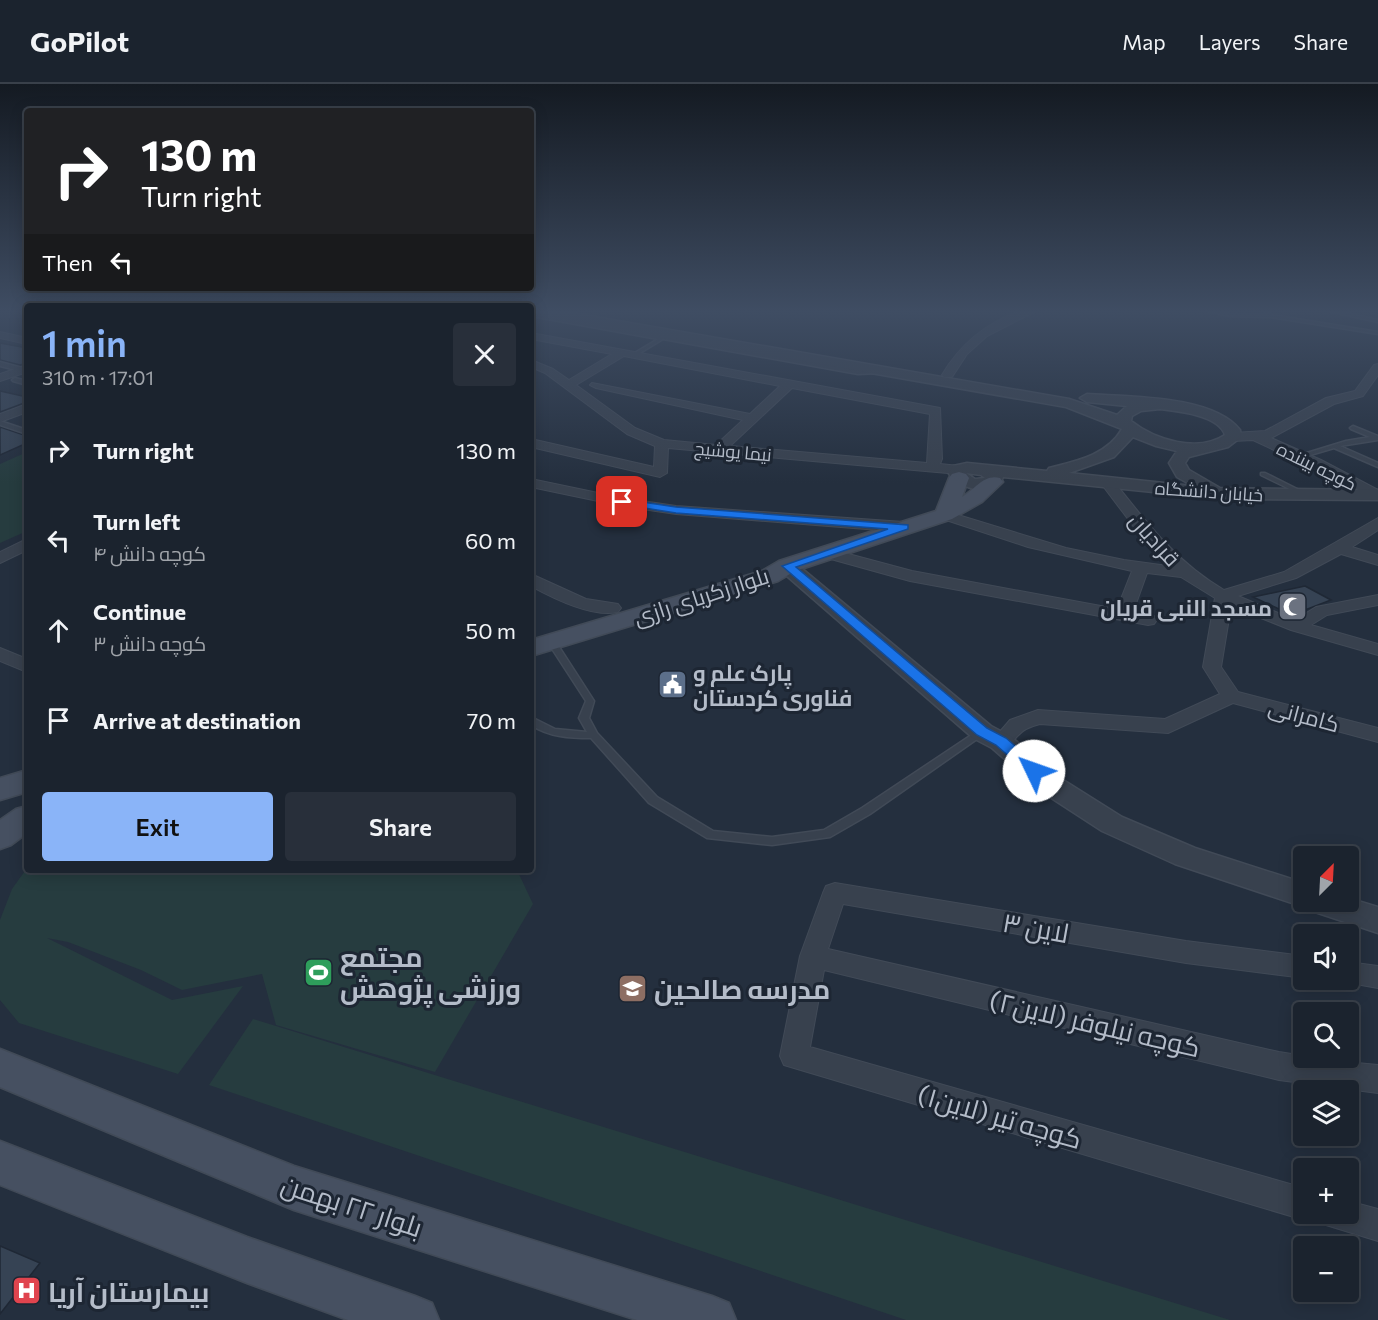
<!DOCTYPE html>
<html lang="en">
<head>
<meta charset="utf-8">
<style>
	:root { --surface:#1b232e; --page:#282f3a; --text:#f1f3f6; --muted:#a0a4aa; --line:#39404a; --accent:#8ab4f8 }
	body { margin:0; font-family:Commissioner,Cairo,sans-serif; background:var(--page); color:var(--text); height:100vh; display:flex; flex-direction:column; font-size:22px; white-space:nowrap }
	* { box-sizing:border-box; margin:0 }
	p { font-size:20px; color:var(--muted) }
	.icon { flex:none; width:33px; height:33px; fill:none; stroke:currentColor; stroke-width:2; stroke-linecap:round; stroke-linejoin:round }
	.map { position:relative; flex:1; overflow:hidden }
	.side { position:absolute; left:24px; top:219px; width:510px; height:570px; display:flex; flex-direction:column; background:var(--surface); border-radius:6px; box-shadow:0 3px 15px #0003,0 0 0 2px var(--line) }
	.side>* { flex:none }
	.top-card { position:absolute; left:24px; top:24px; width:510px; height:183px; border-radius:6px; box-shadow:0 3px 15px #0003,0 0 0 2px var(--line); background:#202124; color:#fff; overflow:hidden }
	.needle { width:39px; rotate:24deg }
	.tools { position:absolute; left:1293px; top:762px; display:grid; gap:12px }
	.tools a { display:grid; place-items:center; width:66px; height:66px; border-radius:6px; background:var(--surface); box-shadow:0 3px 15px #0003,0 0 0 2px var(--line); font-size:30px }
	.pin { position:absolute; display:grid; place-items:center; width:51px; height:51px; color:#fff; margin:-26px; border-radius:12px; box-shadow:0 3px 9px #0006 }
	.me { position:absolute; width:66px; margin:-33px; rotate:312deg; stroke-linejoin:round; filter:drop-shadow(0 0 4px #0008) }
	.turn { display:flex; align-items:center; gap:21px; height:126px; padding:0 18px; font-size:27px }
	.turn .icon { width:78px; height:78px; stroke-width:2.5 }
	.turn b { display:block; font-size:42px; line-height:51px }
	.then { display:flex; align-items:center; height:57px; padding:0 18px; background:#0003; gap:12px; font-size:22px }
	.round { display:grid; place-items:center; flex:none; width:63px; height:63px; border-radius:6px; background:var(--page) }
	.head { display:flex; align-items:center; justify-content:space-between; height:102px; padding:0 18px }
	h1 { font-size:36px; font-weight:600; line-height:45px; color:var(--accent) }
	.action { display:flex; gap:12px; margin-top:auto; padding:12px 18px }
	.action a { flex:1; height:69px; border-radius:6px; background:var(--accent); color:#111; font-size:24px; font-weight:600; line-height:69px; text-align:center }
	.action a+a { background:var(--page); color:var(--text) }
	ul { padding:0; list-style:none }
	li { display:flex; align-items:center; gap:18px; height:90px; padding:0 18px }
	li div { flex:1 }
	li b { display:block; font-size:22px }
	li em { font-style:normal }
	header { display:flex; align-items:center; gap:36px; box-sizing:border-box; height:84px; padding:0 30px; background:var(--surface); border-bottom:2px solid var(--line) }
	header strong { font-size:28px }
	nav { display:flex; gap:33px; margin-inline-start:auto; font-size:21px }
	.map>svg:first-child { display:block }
</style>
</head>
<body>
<header>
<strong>GoPilot</strong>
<nav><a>Map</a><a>Layers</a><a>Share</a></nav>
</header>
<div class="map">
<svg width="1378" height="1236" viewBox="0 0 1378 1236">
	<rect width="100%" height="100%" fill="#242f3e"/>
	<path fill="#263c3f" d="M27 368V447L0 459V380Z
		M27 784V786H517L533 820 435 988 276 941 262 890 182 906 141 886 68 858 47 854 172 916 243 902 178 990 19 939 0 916V836L12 805Z
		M253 935 1230 1236H906L209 1001Z"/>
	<path fill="#364354" stroke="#1f2835" stroke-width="1.5" d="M0 259 27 264V279L20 281 0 276Z
		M0 307 27 313V318L0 328Z
		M0 343 27 352V359L0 371Z
		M1305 502 1331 516 1292 531 1253 513Z
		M0 1162 40 1179 0 1230Z"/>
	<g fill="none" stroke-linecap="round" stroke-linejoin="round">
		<defs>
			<path id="service" d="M1204 226H1213L1229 230 1267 231 1264 226H1268L1272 231 1378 248V250L1270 233 1229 232Z
				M1324 226H1333L1378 236V238Z
				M531 230 858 286 878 285 881 287 878 289 858 290 663 255 635 272 633 271V270L658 255 531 232Z
				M0 278 26 285 27 286 24 288 0 282Z
				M15 294 27 297V301L13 297 12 296Z
				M0 337 27 346V350L0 341Z
				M1353 342 1378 352V356L1340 362 1378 379V383L1334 364 1300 374 1297 372 1346 357 1370 353 1351 345 1350 344Z
				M1261 389H1265L1305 409 1300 410 1261 391Z
				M548 555H554L594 617 589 634 597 649 657 713 713 747 772 753 824 746 862 724 979 646 982 645 987 648 870 730 830 753 772 761 707 754 649 719 591 654C570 654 549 653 531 641V633L555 645 587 648 579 634 586 617 547 557Z"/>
			<path id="minor" d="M1023 226H1038L987 252 967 270 952 293H944L942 291C961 259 987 238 1023 226Z
				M0 248 27 254V260L0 254Z
				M531 249 940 324 942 375 940 380 959 382 966 386 959 390 668 364 667 389 660 393 531 363V355L654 383 655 362 627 350 545 289 531 283V276L553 285 569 296 612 270 531 255ZM624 272 780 302 750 330 592 299 590 301 596 304 743 336 716 361 664 356 635 344 576 301ZM792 304 930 330 927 379 730 362Z
				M1378 280V291L1363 312 1334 320 1271 354 1321 376 1378 406V415L1253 356 1233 357 1227 353 1233 349 1265 347 1326 314 1355 307 1374 281Z
				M27 281V288L0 297V290Z
				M27 320V328L0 338V330Z
				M1107 394 1112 395C1146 438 1176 478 1224 506L1284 488 1378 434V446L1352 463 1378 471V481L1341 470 1296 494 1238 512 1295 536 1316 523 1378 511V521L1327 531 1311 541 1378 560V571L1291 546 1231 522 1221 583 1238 608 1378 644V658L1233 619 1168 649 1040 640C1035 641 1030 643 1026 645 1013 652 1011 668 994 663L991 658 1010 636 1038 626 1165 635 1220 610 1203 583 1215 514 1181 493 1147 489 1133 528 1154 532 1157 536 1154 540 1148 541 910 497 820 472 818 469 826 464 912 487 1117 525 1132 487 1028 463 940 434 938 431 945 427 1066 464 1124 476 1168 482 1141 452 1100 398Z
				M531 395 622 414 676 422 904 438 912 443 904 448 676 430 622 422 531 403Z
				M27 455V466L0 479V468Z
				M531 490 586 515 618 520 621 524 618 528C592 534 553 514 531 502Z
				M0 564 27 575V588L0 577Z
				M835 799 1186 857 1304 872V894L1186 879 843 820 828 865 1279 968 1304 972V974L1378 981V1009L1279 996 824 886 810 963 1304 1104V1130H1316L1315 1131 1304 1136 784 981 780 972 800 872 823 809 826 802Z
				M1348 878 1378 882V904L1339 897 1348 896Z
				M1348 1117 1378 1125V1157L1326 1141 1321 1130H1348Z"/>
			<path id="tertiary" d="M531 226H555L1069 315 1117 331 1127 322 1087 318 1080 314 1087 310C1128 313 1213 311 1240 346L1241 353 1228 363 1189 373 1185 379 1189 386 1220 404 1378 406V416L1223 415 1003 393C996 415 959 405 949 390L953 382 967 379 1047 387 1049 384C1077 377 1107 371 1122 345L1066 323 533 230ZM1160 325C1177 327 1219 331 1225 351 1198 369 1155 356 1131 337L1132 332 1141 327ZM1133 353 1156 362 1177 367 1169 379 1177 393 1193 402 1069 389 1114 373ZM966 389 981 391 985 394 975 395Z
				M787 476 794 478 991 642 1010 652 1060 694 1122 733 1195 764 1304 799V818H1348V814L1378 823V849L1312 827 1310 821 1304 823 1175 780 1102 747 1042 708 992 664 973 654 780 486 777 482 780 478Z"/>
			<path id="secondary" d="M959 388 966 390 969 394 962 413C975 406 983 390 1000 394L1003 398 982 418 952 435 795 487 778 497 531 572V556L762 487 779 477 936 427 949 394 952 390Z
				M27 686V708L0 716V694Z
				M27 722V749L11 761 0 765V736L16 725Z
				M0 965 294 1082 712 1212 729 1219 736 1236H637L294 1126 0 1003Z
				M0 1057 247 1153 415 1212 432 1219 439 1236H348L247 1199 0 1101Z"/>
		</defs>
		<use href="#service" stroke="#414a57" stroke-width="3"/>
		<use href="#minor" stroke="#414a57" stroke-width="2"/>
		<use href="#tertiary" stroke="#414a57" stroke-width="3"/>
		<use href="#secondary" stroke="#414a57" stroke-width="3"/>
		<use href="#service" fill="#38414e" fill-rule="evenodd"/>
		<use href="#minor" fill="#38414e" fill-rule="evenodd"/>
		<use href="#tertiary" fill="#38414e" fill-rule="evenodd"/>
		<use href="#secondary" fill="#465061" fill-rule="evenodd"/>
	</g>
	<linearGradient id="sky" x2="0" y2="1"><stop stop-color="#141a22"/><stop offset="0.57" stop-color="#3f4d63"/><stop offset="1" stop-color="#3f4d63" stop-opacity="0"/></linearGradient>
	<rect width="1378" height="399" fill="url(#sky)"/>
	<path fill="#1a73e8" stroke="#114b97" stroke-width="1.5" d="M622 415 676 423 908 441V445L796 483 987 644 1006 654 1040 683 1042 687 1040 690H1029L996 661 977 651 782 482 888 445 676 429 619 420 617 418Z"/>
	<defs>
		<symbol id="mosque-square" viewBox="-11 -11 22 22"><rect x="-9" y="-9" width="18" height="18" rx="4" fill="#6b7280" stroke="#1d2633"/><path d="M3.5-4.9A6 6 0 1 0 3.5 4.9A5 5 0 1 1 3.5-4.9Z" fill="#fff"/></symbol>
		<symbol id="civic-square" viewBox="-11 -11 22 22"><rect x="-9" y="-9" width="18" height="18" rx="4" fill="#5c6f8a" stroke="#1d2633"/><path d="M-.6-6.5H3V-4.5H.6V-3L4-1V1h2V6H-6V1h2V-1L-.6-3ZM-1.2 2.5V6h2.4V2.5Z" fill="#fff"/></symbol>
		<symbol id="stadium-square" viewBox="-11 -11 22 22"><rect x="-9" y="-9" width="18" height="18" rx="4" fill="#2e9e5b" stroke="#1d2633"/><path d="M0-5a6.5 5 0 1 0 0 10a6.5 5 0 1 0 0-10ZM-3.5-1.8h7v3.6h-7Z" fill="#fff"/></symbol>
		<symbol id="school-square" viewBox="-11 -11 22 22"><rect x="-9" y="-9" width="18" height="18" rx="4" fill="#8d6e63" stroke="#1d2633"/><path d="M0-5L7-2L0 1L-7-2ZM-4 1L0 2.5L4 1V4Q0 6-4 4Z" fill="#fff"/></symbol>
		<symbol id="hospital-square" viewBox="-11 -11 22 22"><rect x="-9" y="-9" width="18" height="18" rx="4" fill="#e0444e" stroke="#1d2633"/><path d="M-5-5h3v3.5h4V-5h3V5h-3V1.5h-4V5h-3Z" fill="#fff"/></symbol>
	</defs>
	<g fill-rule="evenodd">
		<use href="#mosque-square" x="1276" y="506" width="33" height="33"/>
		<use href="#civic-square" x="656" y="584" width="33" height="33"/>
		<use href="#stadium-square" x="302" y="872" width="33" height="33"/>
		<use href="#school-square" x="616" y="888" width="33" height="33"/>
		<use href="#hospital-square" x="10" y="1190" width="33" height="33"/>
	</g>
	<g text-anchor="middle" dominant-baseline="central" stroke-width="6" stroke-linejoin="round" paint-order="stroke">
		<g font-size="18" fill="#b4bcc9" stroke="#1d2633">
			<text transform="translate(733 367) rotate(5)">نیما یوشیج</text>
			<text transform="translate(1317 382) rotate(26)">کوچه بیننده</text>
			<text transform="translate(1209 407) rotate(4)">خیابان دانشگاه</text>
		</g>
		<g font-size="22" fill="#b4bcc9" stroke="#1d2633">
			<text transform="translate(1155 455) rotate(48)">قرادیان</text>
			<text transform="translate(701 512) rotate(-18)">بلوار زکریای رازی</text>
			<text transform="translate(1304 631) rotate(15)">کامرانی</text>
		</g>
		<g font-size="22" font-weight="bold" fill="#b4bcc9" stroke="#1d2633" text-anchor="end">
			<text x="1272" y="523">مسجد النبی قریان</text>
			<text x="693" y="588" text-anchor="start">پارک علم و<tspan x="693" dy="25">فناوری کردستان</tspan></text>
		</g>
		<g font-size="27" fill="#b4bcc9" stroke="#1d2633">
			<text transform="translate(1036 843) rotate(10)">لاین ۳</text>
			<text transform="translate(1095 939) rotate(13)">کوچه نیلوفر (لاین۲)</text>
			<text transform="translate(1000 1032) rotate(16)">کوچه تیر (لاین۱)</text>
			<text transform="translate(352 1121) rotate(18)">بلوار ۲۲ بهمن</text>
		</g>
		<g font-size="27" font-weight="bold" fill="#b4bcc9" stroke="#1d2633" text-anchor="start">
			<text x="340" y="872">مجتمع<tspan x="340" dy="31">ورزشی پژوهش</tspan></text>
			<text x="654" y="904">مدرسه صالحین</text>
			<text x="48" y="1207">بیمارستان آریا</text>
		</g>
	</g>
</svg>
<div class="tools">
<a><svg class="needle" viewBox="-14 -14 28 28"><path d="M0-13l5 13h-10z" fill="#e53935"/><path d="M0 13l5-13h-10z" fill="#a0a4aa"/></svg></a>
<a><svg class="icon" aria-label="sound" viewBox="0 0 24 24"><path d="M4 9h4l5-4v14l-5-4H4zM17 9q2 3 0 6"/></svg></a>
<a><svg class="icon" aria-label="search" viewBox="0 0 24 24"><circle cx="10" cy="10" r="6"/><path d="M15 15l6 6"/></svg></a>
<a><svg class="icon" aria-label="layers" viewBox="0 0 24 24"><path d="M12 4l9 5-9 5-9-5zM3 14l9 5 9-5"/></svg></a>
<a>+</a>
<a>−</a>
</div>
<div class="pin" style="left:622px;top:418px;background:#d93025"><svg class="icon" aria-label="arrive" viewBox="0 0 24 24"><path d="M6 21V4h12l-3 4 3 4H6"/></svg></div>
<svg class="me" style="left:1034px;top:687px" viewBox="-20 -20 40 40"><circle r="19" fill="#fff"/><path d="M0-13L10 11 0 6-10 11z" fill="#1a73e8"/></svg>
<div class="top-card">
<div class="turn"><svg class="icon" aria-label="right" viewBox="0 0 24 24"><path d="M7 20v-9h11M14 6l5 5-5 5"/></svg><div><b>130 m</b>Turn right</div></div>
<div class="then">Then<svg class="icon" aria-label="left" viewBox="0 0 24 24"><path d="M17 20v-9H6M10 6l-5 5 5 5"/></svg></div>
</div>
<section class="side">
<div class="head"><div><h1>1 min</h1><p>310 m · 17:01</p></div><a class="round"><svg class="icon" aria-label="close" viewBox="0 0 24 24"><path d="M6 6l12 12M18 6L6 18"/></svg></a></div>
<ul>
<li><svg class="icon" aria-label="right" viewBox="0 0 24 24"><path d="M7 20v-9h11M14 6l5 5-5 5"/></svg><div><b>Turn right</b></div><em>130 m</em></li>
<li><svg class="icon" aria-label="left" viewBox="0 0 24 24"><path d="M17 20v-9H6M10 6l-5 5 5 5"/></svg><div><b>Turn left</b><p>کوچه دانش ۴</p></div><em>60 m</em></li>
<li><svg class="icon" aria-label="ahead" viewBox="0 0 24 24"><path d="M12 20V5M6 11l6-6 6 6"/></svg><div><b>Continue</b><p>کوچه دانش ۳</p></div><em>50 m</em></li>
<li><svg class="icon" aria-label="arrive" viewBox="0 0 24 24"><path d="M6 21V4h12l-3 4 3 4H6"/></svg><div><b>Arrive at destination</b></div><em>70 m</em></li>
</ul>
<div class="action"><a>Exit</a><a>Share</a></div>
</section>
</div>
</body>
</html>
